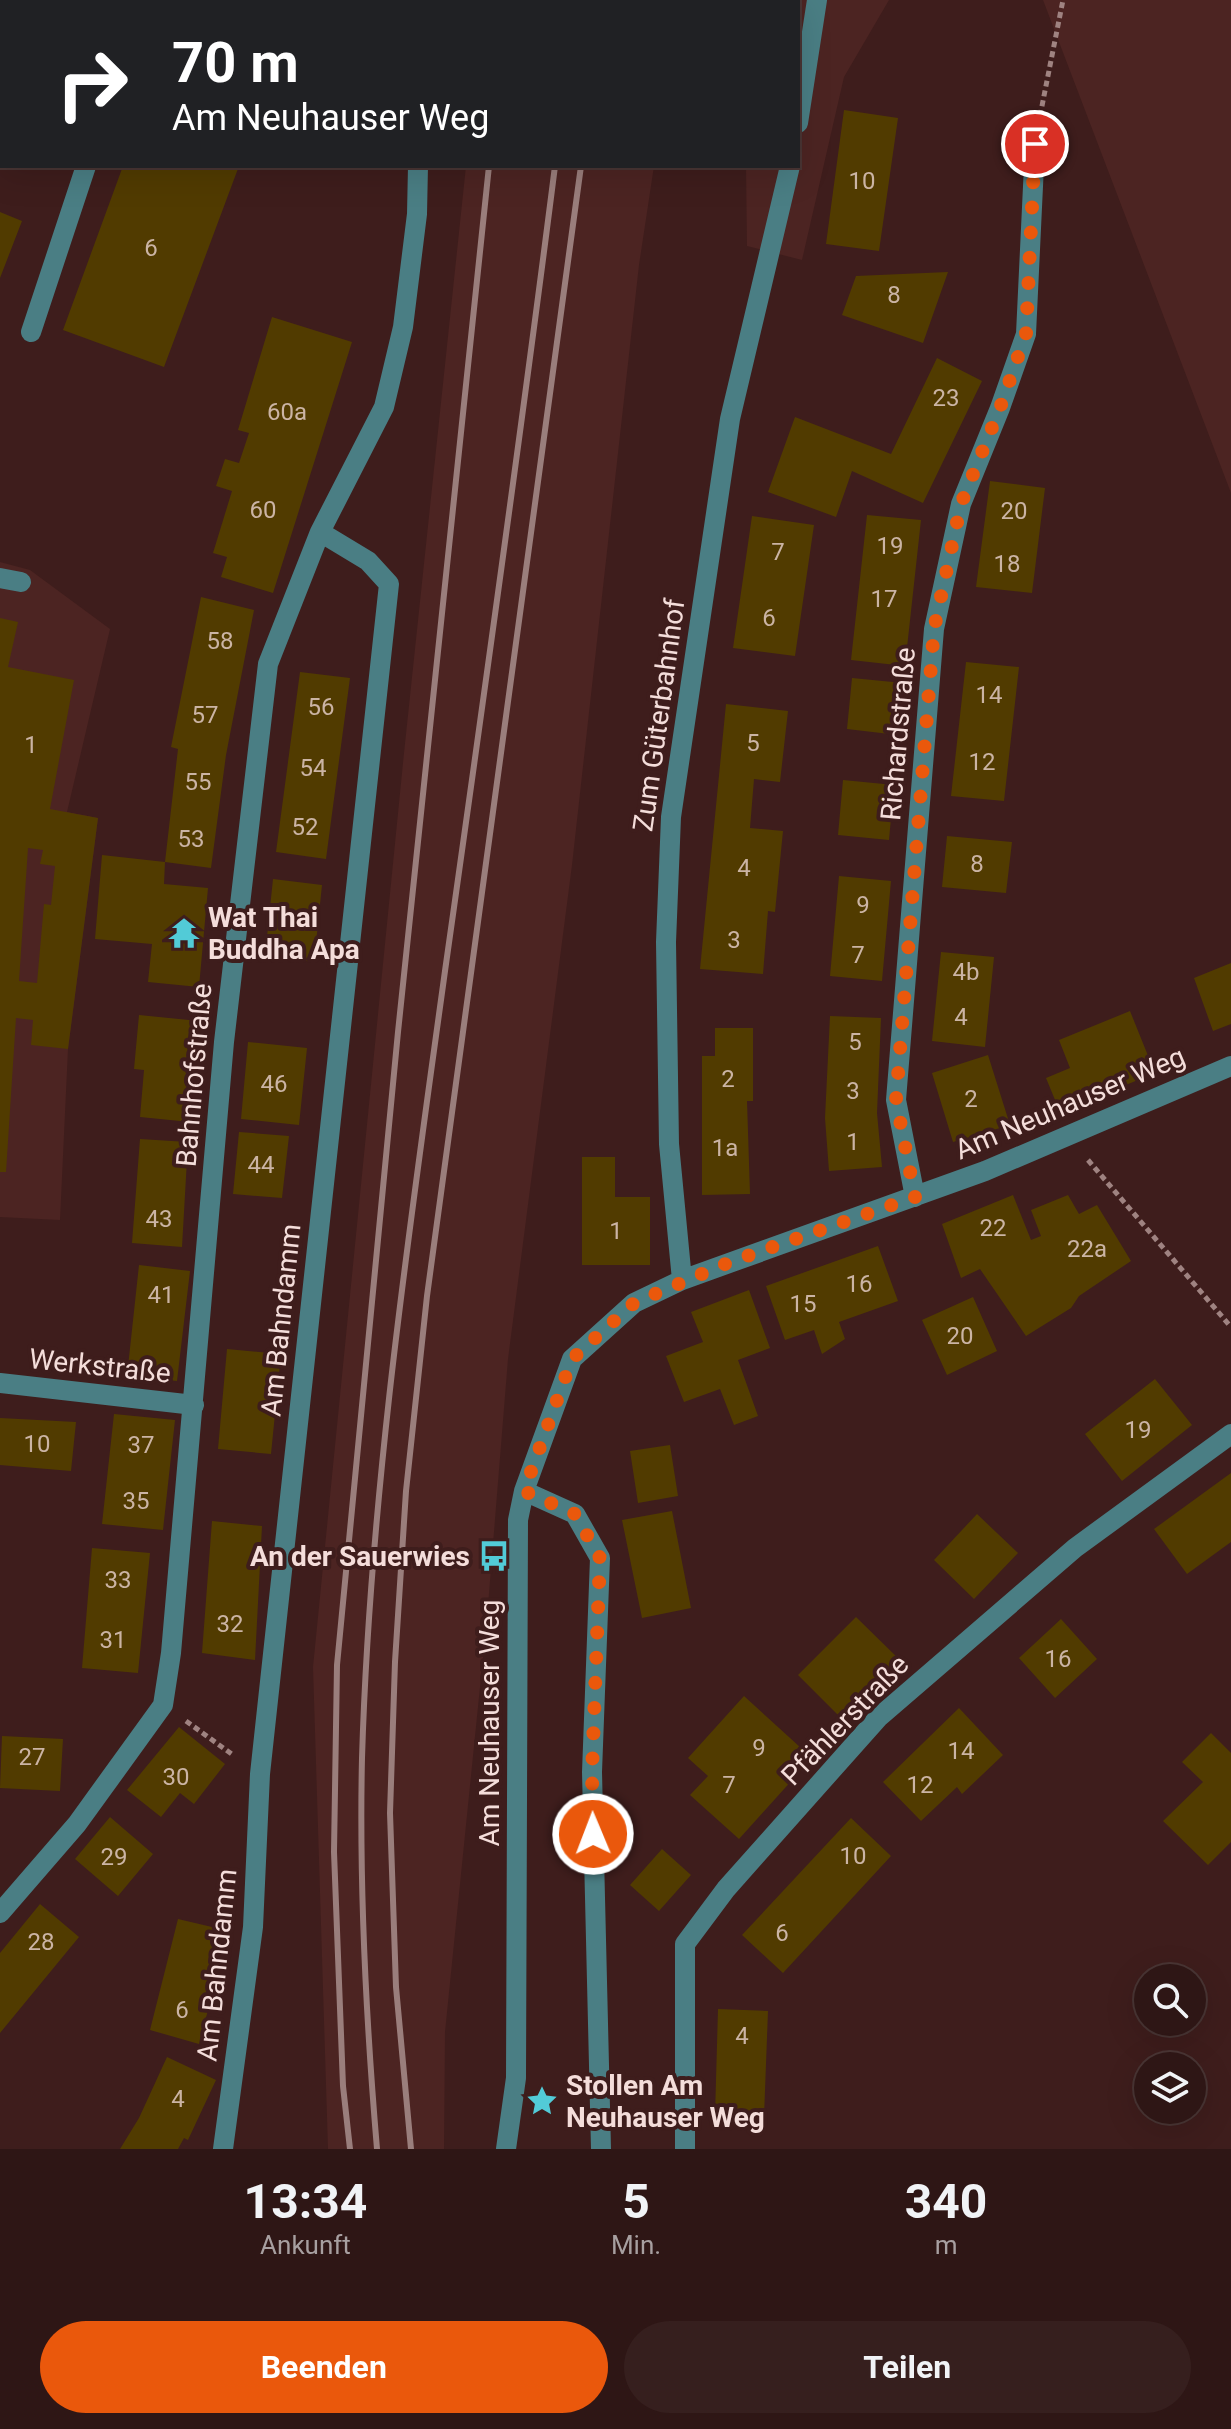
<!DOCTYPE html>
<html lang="de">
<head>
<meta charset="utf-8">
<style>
	:root { --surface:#2e1615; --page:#361f1e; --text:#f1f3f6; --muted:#a79fa0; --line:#493534; --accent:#ea580c }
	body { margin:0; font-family:Roboto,sans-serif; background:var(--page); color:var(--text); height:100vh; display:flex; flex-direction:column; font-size:30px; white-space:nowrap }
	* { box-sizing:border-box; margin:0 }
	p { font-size:26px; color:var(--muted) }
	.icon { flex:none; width:44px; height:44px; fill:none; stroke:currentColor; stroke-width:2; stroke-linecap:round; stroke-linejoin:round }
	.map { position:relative; height:2149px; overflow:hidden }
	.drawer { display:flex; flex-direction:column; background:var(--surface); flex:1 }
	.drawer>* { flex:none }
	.banner { position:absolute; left:0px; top:0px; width:800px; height:168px; box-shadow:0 8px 32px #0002,0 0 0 2px var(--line); background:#202124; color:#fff; overflow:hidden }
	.tools { position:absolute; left:1134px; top:1964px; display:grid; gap:16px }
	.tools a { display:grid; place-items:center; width:72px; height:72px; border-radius:50%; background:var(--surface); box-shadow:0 8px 32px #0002,0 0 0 2px var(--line); font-size:40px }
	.pin { position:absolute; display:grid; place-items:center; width:68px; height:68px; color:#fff; margin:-34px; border:4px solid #fff; border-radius:50%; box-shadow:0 2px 8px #0007 }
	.me { position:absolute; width:88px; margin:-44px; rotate:359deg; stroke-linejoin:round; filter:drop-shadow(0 0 6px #0008) }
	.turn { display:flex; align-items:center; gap:28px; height:168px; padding:0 40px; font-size:36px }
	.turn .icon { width:104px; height:104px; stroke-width:2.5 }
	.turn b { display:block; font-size:56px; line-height:68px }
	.eta { display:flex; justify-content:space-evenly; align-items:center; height:136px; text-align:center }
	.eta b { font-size:48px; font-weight:700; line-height:56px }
	.action { display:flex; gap:16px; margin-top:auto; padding:16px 40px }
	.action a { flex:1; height:92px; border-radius:48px; background:var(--accent); color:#fff; font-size:32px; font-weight:700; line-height:92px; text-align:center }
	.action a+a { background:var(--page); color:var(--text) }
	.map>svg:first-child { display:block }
</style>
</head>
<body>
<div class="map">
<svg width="1231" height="2149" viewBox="0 0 1231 2149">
	<rect width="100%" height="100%" fill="#3e1d1c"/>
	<path fill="#4c2422" d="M745 0H889L844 77 802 260 747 246 746 166H798V2Z
		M1043 0H1231V493Z
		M466 166H654L639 265 572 865 508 1359 487 1618 445 2032 444 2149H328L313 1667 404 753Z
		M0 562 30 570 110 629 67 812 98 818 68 1049 60 1220 0 1217Z"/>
	<path fill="#513b00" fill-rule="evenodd" d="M844 110 898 118 879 251 826 244Z
		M123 166H239L164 367 63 330Z
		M0 212 22 221 0 278Z
		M948 272 923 343 842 315 856 276Z
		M272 317 352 342 273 593 221 577 227 557 213 553 232 491 216 486 225 459 239 463 249 433 238 430Z
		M937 358 982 381 923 503 852 471 836 517 768 492 795 417 891 454Z
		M990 481 1045 488 1032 593 976 587Z
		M867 515 921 520 905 666 851 660Z
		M752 516 814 525 795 656 733 648Z
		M201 597 254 610 226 755 211 868 165 862 164 884 208 888 199 987 148 982 152 944 95 939 102 855 165 862 178 749 171 747Z
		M0 618 18 622 8 667 74 680 50 809 98 818 68 1049 31 1045 33 1020 16 1018 6 1172H0ZM28 848 43 850 40 864 55 866 51 905 44 904 37 983 19 981Z
		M966 662 1019 667 1004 801 951 796Z
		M300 672 350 678 326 859 276 852Z
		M852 678 903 683 898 735 847 729Z
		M726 704 788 711 780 782 754 779 750 828 783 831 775 912 768 911 763 974 700 969Z
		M843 780 894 785 889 840 838 835Z
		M947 836 1012 842 1006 893 942 887Z
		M839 876 891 881 882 981 830 976Z
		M273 879 322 885 314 962 265 956Z
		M941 952 994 957 985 1047 932 1041Z
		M1231 963V1024L1213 1031 1194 978Z
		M1130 1011 1155 1073 1060 1112 1046 1078 1070 1068 1059 1040Z
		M139 1015 199 1021 190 1122 140 1117 144 1070 134 1069Z
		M830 1016 881 1018 877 1113 882 1167 829 1171 825 1118Z
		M715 1028H753V1101H747L750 1194 702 1195V1056H715Z
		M248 1042 307 1048 299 1125 241 1119Z
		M988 1055 1010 1125 953 1142 932 1073Z
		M239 1132 289 1136 282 1198 233 1194Z
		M140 1139 188 1142 182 1247 132 1243Z
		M582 1157H615V1197H650V1265H582Z
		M1013 1195 1031 1240 1041 1236 1031 1210 1068 1195 1079 1214 1097 1205 1131 1261 1079 1296 1071 1308 1026 1336 980 1269 961 1278 942 1224Z
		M878 1246 898 1301 839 1322 845 1339 822 1354 814 1330 785 1340 766 1286Z
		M139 1265 190 1271 177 1381 127 1376Z
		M749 1290 770 1348 738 1360 758 1416 734 1425 720 1389 684 1402 666 1356 703 1342 691 1312Z
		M973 1297 997 1351 947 1375 922 1320Z
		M227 1349 281 1354 271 1454 218 1449Z
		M1155 1379 1192 1425 1122 1481 1085 1434Z
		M114 1414 175 1420 163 1530 102 1524Z
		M0 1418 76 1422 71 1471 0 1465Z
		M670 1445 678 1496 638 1503 630 1451Z
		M1231 1473V1542L1187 1574 1154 1529Z
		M672 1511 691 1608 642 1618 622 1520Z
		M977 1514 1018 1553 974 1599 934 1560Z
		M212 1521 262 1526 255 1660 202 1653Z
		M92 1548 150 1553 138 1673 82 1668Z
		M856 1617 904 1664 846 1723 798 1675Z
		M1061 1619 1097 1659 1055 1698 1019 1658Z
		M744 1696 812 1758 739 1839 690 1795 708 1776 688 1758Z
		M959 1708 1003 1755 962 1794 957 1787 921 1821 883 1782Z
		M179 1727 225 1764 194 1804 180 1793 161 1817 127 1790Z
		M1211 1733 1231 1753V1842L1208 1865 1163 1821 1203 1782 1182 1762Z
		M2 1736 63 1739 60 1791 0 1788Z
		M110 1817 153 1854 118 1896 75 1859Z
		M851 1818 891 1856 783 1973 742 1935Z
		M662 1849 691 1875 659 1911 630 1885Z
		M40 1904 79 1937 0 2033V1953Z
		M178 1919 229 1931 199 2044 150 2030Z
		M718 2009 768 2011 764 2117 715 2116Z
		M167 2057 216 2080 188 2140 184 2138 178 2149H120L139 2118Z"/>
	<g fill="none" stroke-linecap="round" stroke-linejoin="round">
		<path stroke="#9f8381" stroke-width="5" stroke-dasharray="6 4" stroke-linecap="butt" d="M1040 116 1063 0
			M1088 1160 1231 1327
			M186 1721 233 1755"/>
		<path stroke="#4a7e84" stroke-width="20" d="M89 0 102 2
			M423 2V0
			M798 123 817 0
			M31 332 86 166
			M0 578 21 582
			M915 1197 896 1100 934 629 961 504 1000 408 1026 334 1035 144
			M682 1280 669 1144 666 942 671 817 730 419 790 166
			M0 1383 194 1405
			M524 1491 575 1514 600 1558 592 1772 601 2149
			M0 1913 77 1824 163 1705 171 1653 224 1042 268 664 320 532 384 407 403 327 417 214 418 166
			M223 2149 253 1927 260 1774 389 584 368 561 320 532
			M506 2149 516 2078 518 1520 524 1491 572 1359 634 1303 682 1280 985 1171 1231 1066
			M685 2149V1944L726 1889 878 1718 1075 1548 1231 1434"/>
		<path stroke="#9a7e7c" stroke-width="6" d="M506 2 507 0
			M574 2V0
			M600 2 601 0
			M350 2149 343 2086 334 1852 337 1665 398 1032 489 166
			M377 2149C366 2019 359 1889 362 1758 370 1494 409 1232 445 971 483 703 521 435 555 166
			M411 2149 396 1987 390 1813 395 1662 406 1491 427 1296 581 166"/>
	</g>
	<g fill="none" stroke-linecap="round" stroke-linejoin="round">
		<path stroke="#ea580c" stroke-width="14" stroke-dasharray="0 25.2" d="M593 1834 592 1772 600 1558 575 1514 524 1491 572 1359 634 1303 730 1262 915 1197 896 1100 934 629 961 504 1000 408 1026 334 1035 144"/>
	</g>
	<defs>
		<symbol id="temple-bare" viewBox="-9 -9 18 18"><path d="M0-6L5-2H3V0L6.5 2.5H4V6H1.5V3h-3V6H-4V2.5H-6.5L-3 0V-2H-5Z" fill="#52cbd7" stroke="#3e1d1c" stroke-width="2.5" paint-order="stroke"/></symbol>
		<symbol id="bus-bare" viewBox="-9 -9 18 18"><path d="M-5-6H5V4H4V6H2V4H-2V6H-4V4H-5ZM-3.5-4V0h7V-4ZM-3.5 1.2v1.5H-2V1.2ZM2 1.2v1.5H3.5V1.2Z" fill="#52cbd7" stroke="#3e1d1c" stroke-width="2.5" paint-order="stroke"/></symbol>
		<symbol id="sight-bare" viewBox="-9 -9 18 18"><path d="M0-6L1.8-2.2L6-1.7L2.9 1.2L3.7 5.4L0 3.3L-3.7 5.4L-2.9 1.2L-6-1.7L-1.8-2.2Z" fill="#52cbd7" stroke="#3e1d1c" stroke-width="2.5" paint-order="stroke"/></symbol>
	</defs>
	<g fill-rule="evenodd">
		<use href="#temple-bare" x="162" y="911" width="44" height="44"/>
		<use href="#bus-bare" x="472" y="1534" width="44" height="44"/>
		<use href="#sight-bare" x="520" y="2079" width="44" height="44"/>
	</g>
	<g text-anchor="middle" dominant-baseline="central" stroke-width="8" stroke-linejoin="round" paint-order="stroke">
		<g font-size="24" fill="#cbb4a4">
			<text x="862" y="181">10</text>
			<text x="151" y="248">6</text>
			<text x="894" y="295">8</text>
			<text x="946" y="398">23</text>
			<text x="287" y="412">60a</text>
			<text x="263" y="510">60</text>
			<text x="1014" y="511">20</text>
			<text x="890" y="546">19</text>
			<text x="778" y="552">7</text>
			<text x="1007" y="564">18</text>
			<text x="884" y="599">17</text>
			<text x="769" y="618">6</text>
			<text x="220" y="641">58</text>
			<text x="989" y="695">14</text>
			<text x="321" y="707">56</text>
			<text x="205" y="715">57</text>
			<text x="753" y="743">5</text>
			<text x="31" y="745">1</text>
			<text x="982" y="762">12</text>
			<text x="313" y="768">54</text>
			<text x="198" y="782">55</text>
			<text x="305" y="827">52</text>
			<text x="191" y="839">53</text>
			<text x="977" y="864">8</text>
			<text x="744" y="868">4</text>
			<text x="863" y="905">9</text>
			<text x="734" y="940">3</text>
			<text x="858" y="955">7</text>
			<text x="966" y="972">4b</text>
			<text x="961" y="1017">4</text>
			<text x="855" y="1042">5</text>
			<text x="728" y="1079">2</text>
			<text x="274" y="1084">46</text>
			<text x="853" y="1091">3</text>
			<text x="971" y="1099">2</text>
			<text x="853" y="1142">1</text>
			<text x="725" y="1148">1a</text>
			<text x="261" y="1165">44</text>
			<text x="159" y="1219">43</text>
			<text x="993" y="1228">22</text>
			<text x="616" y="1231">1</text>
			<text x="1087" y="1249">22a</text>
			<text x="859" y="1284">16</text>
			<text x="161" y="1295">41</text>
			<text x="803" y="1304">15</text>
			<text x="960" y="1336">20</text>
			<text x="1138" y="1430">19</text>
			<text x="37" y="1444">10</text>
			<text x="141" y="1445">37</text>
			<text x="136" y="1501">35</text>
			<text x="118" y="1580">33</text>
			<text x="230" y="1624">32</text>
			<text x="113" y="1640">31</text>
			<text x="1058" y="1659">16</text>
			<text x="759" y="1748">9</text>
			<text x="961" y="1751">14</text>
			<text x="32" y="1757">27</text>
			<text x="176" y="1777">30</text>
			<text x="729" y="1785">7</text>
			<text x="920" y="1785">12</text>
			<text x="853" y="1856">10</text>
			<text x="114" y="1857">29</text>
			<text x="782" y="1933">6</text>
			<text x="41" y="1942">28</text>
			<text x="182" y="2010">6</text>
			<text x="742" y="2036">4</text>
			<text x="178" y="2099">4</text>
		</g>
		<g font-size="28" fill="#f4ddda" stroke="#3e1d1c">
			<text transform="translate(659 715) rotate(-82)">Zum Güterbahnhof</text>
			<text transform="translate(898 734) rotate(-85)">Richardstraße</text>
			<text transform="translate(194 1075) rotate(-85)">Bahnhofstraße</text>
			<text transform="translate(1070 1103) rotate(-23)">Am Neuhauser Weg</text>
			<text transform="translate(281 1320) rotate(-84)">Am Bahndamm</text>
			<text transform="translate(100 1366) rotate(6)">Werkstraße</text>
			<text transform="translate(845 1720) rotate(-46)">Pfählerstraße</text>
			<text transform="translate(489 1723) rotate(-90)">Am Neuhauser Weg</text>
			<text transform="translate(217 1965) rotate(-84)">Am Bahndamm</text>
		</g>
		<g font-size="28" font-weight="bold" fill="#f4ddda" stroke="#3e1d1c" text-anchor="start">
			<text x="208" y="917">Wat Thai<tspan x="208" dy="32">Buddha Apa</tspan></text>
			<text x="470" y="1556" text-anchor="end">An der Sauerwies</text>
			<text x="566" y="2085">Stollen Am<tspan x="566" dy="32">Neuhauser Weg</tspan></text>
		</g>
	</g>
</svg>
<div class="tools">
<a><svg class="icon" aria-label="search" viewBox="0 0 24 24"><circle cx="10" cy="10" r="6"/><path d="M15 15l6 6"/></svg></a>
<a><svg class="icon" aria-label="layers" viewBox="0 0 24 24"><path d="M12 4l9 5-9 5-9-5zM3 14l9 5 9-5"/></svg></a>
</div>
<div class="pin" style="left:1035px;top:144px;background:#d93025"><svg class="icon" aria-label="arrive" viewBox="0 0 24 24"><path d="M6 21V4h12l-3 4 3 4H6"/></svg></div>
<svg class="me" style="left:593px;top:1834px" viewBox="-20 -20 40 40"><circle r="17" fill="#ea580c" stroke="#fff" stroke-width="3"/><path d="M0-11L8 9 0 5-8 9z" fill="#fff"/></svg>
<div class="banner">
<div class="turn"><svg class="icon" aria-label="right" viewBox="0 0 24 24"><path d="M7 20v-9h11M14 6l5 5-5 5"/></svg><div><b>70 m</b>Am Neuhauser Weg</div></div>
</div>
</div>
<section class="drawer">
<div class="eta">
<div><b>13:34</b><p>Ankunft</p></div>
<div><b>5</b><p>Min.</p></div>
<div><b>340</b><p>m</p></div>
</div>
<div class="action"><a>Beenden</a><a>Teilen</a></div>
</section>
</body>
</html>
